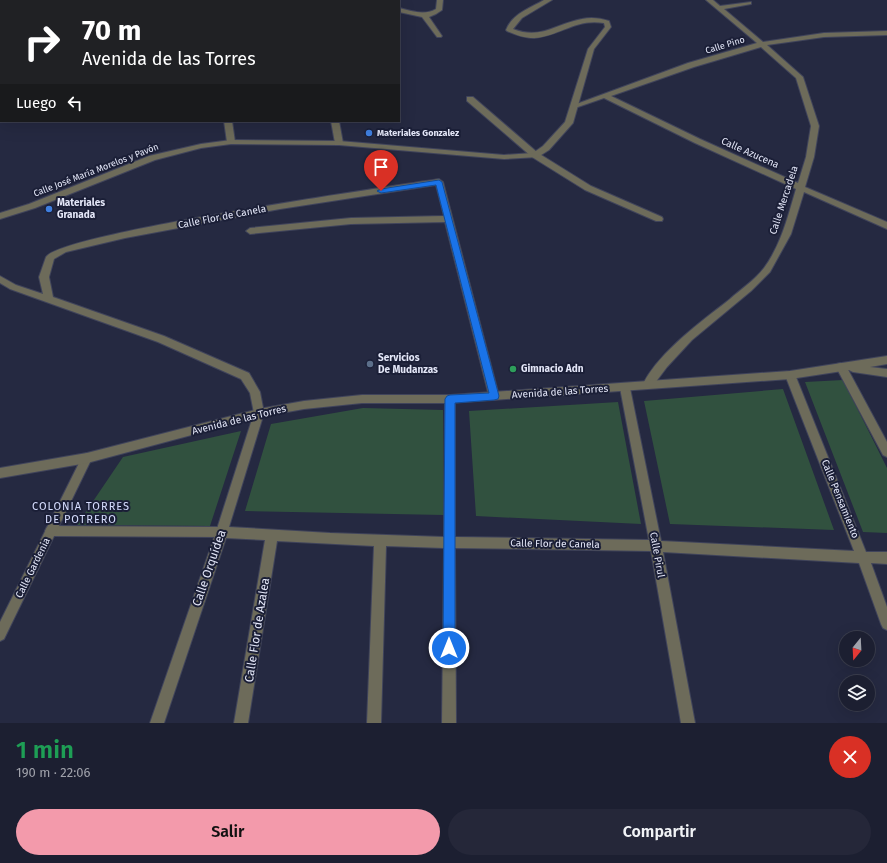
<!DOCTYPE html>
<html lang="es">
<head>
<meta charset="utf-8">
<style>
	:root { --surface:#1c1f31; --page:#252739; --text:#f1f3f6; --muted:#a0a2ab; --line:#3a3d4d; --accent:#f39aab }
	body { margin:0; font-family:"Fira Sans",sans-serif; background:var(--page); color:var(--text); height:100vh; display:flex; flex-direction:column; font-size:15px; white-space:nowrap }
	* { box-sizing:border-box; margin:0 }
	p { font-size:13px; color:var(--muted) }
	.icon { flex:none; width:22px; height:22px; fill:none; stroke:currentColor; stroke-width:2; stroke-linecap:round; stroke-linejoin:round }
	.map { position:relative; height:723px; overflow:hidden }
	.side { display:flex; flex-direction:column; background:var(--surface); flex:1 }
	.side>* { flex:none }
	.guide { position:absolute; left:0px; top:0px; width:400px; height:122px; box-shadow:0 4px 16px #0002,0 0 0 1px var(--line); background:#202124; color:#fff; overflow:hidden }
	.needle { width:26px; rotate:198deg }
	.buttons { position:absolute; left:839px; top:631px; display:grid; gap:8px }
	.buttons a { display:grid; place-items:center; width:36px; height:36px; border-radius:50%; background:var(--surface); box-shadow:0 4px 16px #0002,0 0 0 1px var(--line); font-size:20px }
	.pin { position:absolute; display:grid; place-items:center; width:34px; height:34px; color:#fff; margin:-41px -17px; border-radius:50% 50% 50% 0; rotate:-45deg; box-shadow:0 0 4px #0007 }
	.pin .icon { rotate:45deg }
	.me { position:absolute; width:44px; margin:-22px; rotate:0deg; stroke-linejoin:round; filter:drop-shadow(0 0 3px #0008) }
	.turn { display:flex; align-items:center; gap:14px; height:84px; padding:0 16px; font-size:18px }
	.turn .icon { width:52px; height:52px; stroke-width:2.5 }
	.turn b { display:block; font-size:28px; line-height:34px }
	.then { display:flex; align-items:center; height:38px; padding:0 16px; background:#0003; gap:8px; font-size:15px }
	.round { display:grid; place-items:center; flex:none; width:42px; height:42px; border-radius:21px; background:var(--page) }
	.overview { display:flex; align-items:center; justify-content:space-between; height:68px; padding:0 16px }
	h1 { font-size:24px; font-weight:600; line-height:30px; color:#1e9e55 }
	.primary-button { display:flex; gap:8px; margin-top:auto; padding:8px 16px }
	.primary-button a { flex:1; height:46px; border-radius:24px; background:var(--accent); color:#111; font-size:16px; font-weight:600; line-height:46px; text-align:center }
	.primary-button a+a { background:var(--page); color:var(--text) }
	.map>svg:first-child { display:block }
</style>
</head>
<body>
<div class="map">
<svg width="887" height="723" viewBox="0 0 887 723">
	<rect width="100%" height="100%" fill="#252941"/>
	<path fill="#31513f" d="M843 380 887 468V533L863 532 805 382Z
		M783 389 834 530 670 524 644 401Z
		M618 402 641 524 476 516 469 411Z
		M363 408 443 410 444 515 245 511 271 424Z
		M241 431 210 526 77 525 123 457Z"/>
	<g fill="none" stroke-linecap="round" stroke-linejoin="round">
		<defs>
			<path id="pedestrian" d="M331 121H339L343 143 342 145H336L335 143Z
				M51 526 222 527 226 528 228 532 226 536 222 537 51 536 47 535 45 531 47 527Z"/>
			<path id="minor" d="M344 0H359V1H344Z
				M391 0H398V1H391Z
				M437 0H443L442 10 436 14 429 17 442 36 441 37H437L422 17 399 12V8C412 11 424 16 436 9Z
				M706 0H713L720 6 751 2V4L724 9 763 42 824 33 887 31V35L824 37 767 45 803 77 819 126 814 157 805 187 887 222V229L804 192 791 234 770 272 751 291 692 340 667 367 652 387H644L643 384C660 351 701 322 730 299 741 289 755 280 764 268 781 245 788 216 796 189L695 143 604 98 575 108 571 106 688 63 757 43ZM761 47 796 78 811 126 806 157 798 183 700 139 611 96 694 67Z
				M467 97H473L538 153 591 186 662 217 663 219 662 221H656L585 190 532 157 467 101Z
				M224 121H232L235 142 234 144H228L227 142Z
				M439 179 443 182 499 396 498 399 494 400 490 399 489 396 445 222 351 224 250 234 246 231 250 228 351 218 444 216 436 185 280 209 125 238 66 252 54 259 49 277 53 297 164 336 249 373 260 392 264 413 229 527 330 533 444 537 445 399 446 396 450 395 454 396 455 399V537L649 540 620 388 621 385H629L630 388 661 541 854 551 785 375 786 372H794L866 552H887V564L871 563 887 607V630L883 628 881 624 859 563 663 552 695 723H681L651 551 455 548 456 723H442L444 548 386 546 381 723H367L374 546 277 541 248 723H234L265 540 226 538 164 723H150L216 532 254 413 250 393 241 379 158 342 10 289 0 283V276L16 285 43 294 39 277 46 257C63 233 389 187 439 179Z
				M841 363 845 364 887 442V457L883 455 836 367 837 364Z
				M87 453 91 455 92 458 4 639 0 641V622L83 455Z"/>
			<path id="tertiary" d="M544 0H552L522 18 513 29C541 40 555 24 582 19 591 17 600 18 609 21L611 27 594 49 573 123 549 150 538 157 504 159 339 145 231 144 201 148 155 160 35 208 0 219V213L29 204 149 156 201 144 231 140 339 141 504 155 533 153 543 146 565 122 588 49 605 27 604 23C576 18 560 36 534 38 524 38 516 35 507 31L506 30C512 14 530 8 544 0Z
				M887 356V364L870 367 887 369V377L853 372 849 370 790 379 450 403H362L304 409 259 417 87 463 0 478V468L87 453 259 409 304 401 362 395H450L790 371Z"/>
		</defs>
		<use href="#pedestrian" stroke="#40445b" stroke-width="2"/>
		<use href="#minor" stroke="#40445b" stroke-width="2"/>
		<use href="#tertiary" stroke="#40445b" stroke-width="2"/>
		<use href="#pedestrian" fill="#6d6b5a" fill-rule="evenodd"/>
		<use href="#minor" fill="#6d6b5a" fill-rule="evenodd"/>
		<use href="#tertiary" fill="#6d6b5a" fill-rule="evenodd"/>
	</g>
	<path fill="#1a73e8" stroke="#114b97" d="M439 180 442 182 499 396 498 399 494 400 455 403V648L453 652 449 653 445 652 443 648 445 399 447 396 450 395 489 393 436 185 381 193 377 191 381 189Z"/>
	<g fill="#3f7fe0" stroke="#1b1f37" stroke-width="1.5">
		<circle cx="369" cy="133" r="4"/>
		<circle cx="49" cy="209" r="4"/>
	</g>
	<circle fill="#5c6f8a" stroke="#1b1f37" stroke-width="1.5" cx="370" cy="364" r="4"/>
	<circle fill="#2e9e5b" stroke="#1b1f37" stroke-width="1.5" cx="513" cy="369" r="4"/>
	<g text-anchor="middle" dominant-baseline="central" stroke-width="4" stroke-linejoin="round" paint-order="stroke">
		<g font-size="9" fill="#e4e7f8" stroke="#1b1f37">
			<text transform="translate(725 45) rotate(-17)">Calle Pino</text>
			<text transform="translate(96 170) rotate(-21)">Calle José María Morelos y Pavón</text>
		</g>
		<g font-size="9" font-weight="bold" fill="#e4e7f8" stroke="#1b1f37" text-anchor="start">
			<text x="377" y="133">Materiales Gonzalez</text>
		</g>
		<g font-size="10" fill="#e4e7f8" stroke="#1b1f37">
			<text transform="translate(750 153) rotate(24)">Calle Azucena</text>
			<text transform="translate(784 200) rotate(-72)">Calle Mercadela</text>
			<text transform="translate(222 217) rotate(-11)">Calle Flor de Canela</text>
			<text transform="translate(560 392) rotate(-4)">Avenida de las Torres</text>
			<text transform="translate(239 420) rotate(-14)">Avenida de las Torres</text>
			<text transform="translate(840 499) rotate(68)">Calle Pensamiento</text>
			<text transform="translate(555 544) rotate(1)">Calle Flor de Canela</text>
			<text transform="translate(657 555) rotate(80)">Calle Pirul</text>
			<text transform="translate(33 568) rotate(-64)">Calle Gardenia</text>
		</g>
		<g font-size="10" font-weight="bold" fill="#e4e7f8" stroke="#1b1f37" text-anchor="start">
			<text x="57" y="203">Materiales<tspan x="57" dy="12">Granada</tspan></text>
			<text x="378" y="358">Servicios<tspan x="378" dy="12">De Mudanzas</tspan></text>
			<text x="521" y="369">Gimnacio Adn</text>
		</g>
		<g font-size="11" letter-spacing="1" fill="#d5dcfd" stroke="#1b1f37">
			<text x="81" y="506">COLONIA TORRES<tspan x="81" dy="13">DE POTRERO</tspan></text>
		</g>
		<g font-size="12" fill="#e4e7f8" stroke="#1b1f37">
			<text transform="translate(209 568) rotate(-71)">Calle Orquídea</text>
			<text transform="translate(257 630) rotate(-81)">Calle Flor de Azalea</text>
		</g>
	</g>
</svg>
<div class="buttons">
<a><svg class="needle" viewBox="-14 -14 28 28"><path d="M0-13l5 13h-10z" fill="#e53935"/><path d="M0 13l5-13h-10z" fill="#a0a2ab"/></svg></a>
<a><svg class="icon" aria-label="layers" viewBox="0 0 24 24"><path d="M12 4l9 5-9 5-9-5zM3 14l9 5 9-5"/></svg></a>
</div>
<div class="pin" style="left:381px;top:191px;background:#d93025"><svg class="icon" aria-label="arrive" viewBox="0 0 24 24"><path d="M6 21V4h12l-3 4 3 4H6"/></svg></div>
<svg class="me" style="left:449px;top:648px" viewBox="-20 -20 40 40"><circle r="17" fill="#1a73e8" stroke="#fff" stroke-width="3"/><path d="M0-11L8 9 0 5-8 9z" fill="#fff"/></svg>
<div class="guide">
<div class="turn"><svg class="icon" aria-label="right" viewBox="0 0 24 24"><path d="M7 20v-9h11M14 6l5 5-5 5"/></svg><div><b>70 m</b>Avenida de las Torres</div></div>
<div class="then">Luego<svg class="icon" aria-label="left" viewBox="0 0 24 24"><path d="M17 20v-9H6M10 6l-5 5 5 5"/></svg></div>
</div>
</div>
<section class="side">
<div class="overview"><div><h1>1 min</h1><p>190 m · 22:06</p></div><a class="round" style="background:#d93025;color:#fff"><svg class="icon" aria-label="close" viewBox="0 0 24 24"><path d="M6 6l12 12M18 6L6 18"/></svg></a></div>
<div class="primary-button"><a>Salir</a><a>Compartir</a></div>
</section>
</body>
</html>
